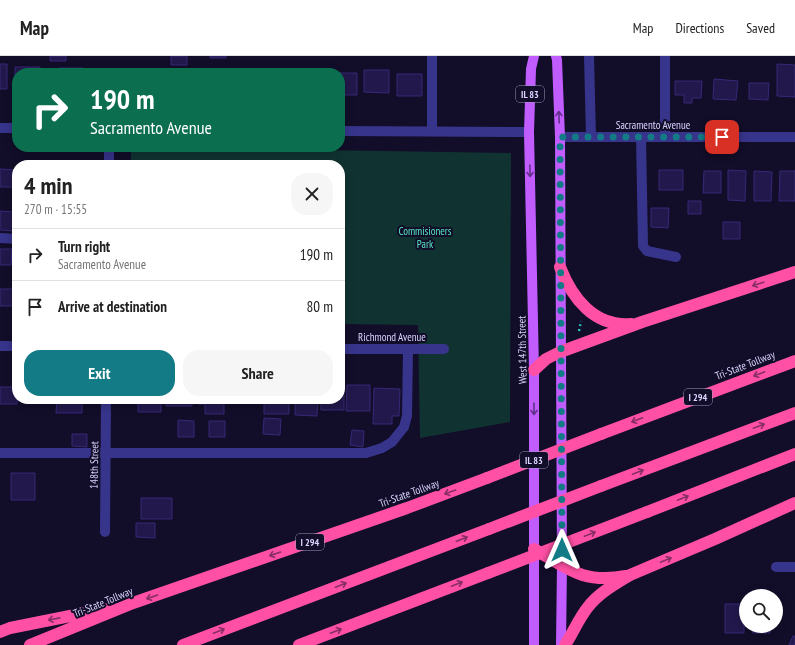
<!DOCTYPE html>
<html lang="en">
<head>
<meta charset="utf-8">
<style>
	:root { --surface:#fff; --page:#f6f6f6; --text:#222; --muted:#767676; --line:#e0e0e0; --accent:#137b85 }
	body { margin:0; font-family:"PT Sans Narrow",sans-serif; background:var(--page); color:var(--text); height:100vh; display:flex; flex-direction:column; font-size:15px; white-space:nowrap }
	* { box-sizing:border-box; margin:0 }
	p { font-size:13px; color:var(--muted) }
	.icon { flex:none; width:22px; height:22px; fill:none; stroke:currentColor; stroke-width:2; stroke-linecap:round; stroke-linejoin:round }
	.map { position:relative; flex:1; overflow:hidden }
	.side { position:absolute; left:12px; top:104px; width:333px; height:244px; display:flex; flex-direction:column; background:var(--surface); border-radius:16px; box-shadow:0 2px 10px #0003 }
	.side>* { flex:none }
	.banner { position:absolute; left:12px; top:12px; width:333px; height:84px; border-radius:16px; box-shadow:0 2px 10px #0003; background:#0b6e4f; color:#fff; overflow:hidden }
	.buttons { position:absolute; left:739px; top:533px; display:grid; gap:8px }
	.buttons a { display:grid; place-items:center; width:44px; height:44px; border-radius:50%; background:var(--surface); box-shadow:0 2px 10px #0003; font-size:20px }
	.pin { position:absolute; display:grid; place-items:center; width:34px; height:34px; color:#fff; margin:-17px; border-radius:8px; box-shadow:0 2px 6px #0006 }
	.me { position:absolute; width:44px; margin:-22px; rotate:0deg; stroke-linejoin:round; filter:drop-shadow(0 0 3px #0008) }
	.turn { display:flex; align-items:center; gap:14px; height:84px; padding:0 12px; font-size:18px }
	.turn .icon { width:52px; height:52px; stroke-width:2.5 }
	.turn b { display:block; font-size:28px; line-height:34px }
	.round { display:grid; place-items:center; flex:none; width:42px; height:42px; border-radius:16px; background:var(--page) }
	.headline { display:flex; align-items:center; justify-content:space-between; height:68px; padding:0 12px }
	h1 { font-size:24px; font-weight:700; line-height:30px }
	.primary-button { display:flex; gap:8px; margin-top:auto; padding:8px 12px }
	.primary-button a { flex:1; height:46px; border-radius:16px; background:var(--accent); color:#fff; font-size:16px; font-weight:700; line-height:46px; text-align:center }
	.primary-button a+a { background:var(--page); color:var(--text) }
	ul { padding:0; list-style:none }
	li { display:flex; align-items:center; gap:12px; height:52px; padding:0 12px; border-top:1px solid var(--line) }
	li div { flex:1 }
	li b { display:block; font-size:15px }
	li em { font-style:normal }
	header { display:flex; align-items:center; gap:24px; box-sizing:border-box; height:56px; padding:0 20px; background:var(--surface); border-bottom:1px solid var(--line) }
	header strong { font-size:19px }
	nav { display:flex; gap:22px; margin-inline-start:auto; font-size:14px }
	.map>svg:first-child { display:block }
</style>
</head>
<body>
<header>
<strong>Map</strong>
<nav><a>Map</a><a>Directions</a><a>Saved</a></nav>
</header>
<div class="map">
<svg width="795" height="589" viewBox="0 0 795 589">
	<rect width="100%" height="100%" fill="#120d29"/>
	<path fill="#103332" d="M131 91 511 97 510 366 420 382 418 269 340 268V109H131Z"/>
	<path fill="#22184b" stroke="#372879" d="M50 0H66V5H50Z
		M171 0H187V9H171Z
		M210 0H226V2H210Z
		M0 8H7V33H0Z
		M777 8 795 9V41L777 40Z
		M15 11H40V17H17V33H15Z
		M59 12H83V17H59Z
		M142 13H167V17H142Z
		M219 14H244V17H219Z
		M299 14H324V17H299Z
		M364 14H389V37L364 36Z
		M102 15H127V17H102Z
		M332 17H357V39H340V17Z
		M397 18H422V40H397Z
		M714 23 738 25 736 44 713 43Z
		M675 25H702L701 42H692V47H684V39H675Z
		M749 27H769L768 44 749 43Z
		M0 113 17 114V131H0Z
		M659 114H683V134H659Z
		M728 114 746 115 745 145 728 144Z
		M704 115H721V137H703Z
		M754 115 772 116 771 145H754Z
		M780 115H795V145H779Z
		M688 145H701V158H688Z
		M651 152H669L668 172 651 171Z
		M0 155 15 156 13 175 0 174Z
		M723 166H740V183H723Z
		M0 193H12L11 209H0Z
		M0 233H17V250H0Z
		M347 329H370V355H346Z
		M0 331H17V348H0Z
		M340 332H344V354H321V343H340Z
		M374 332 400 333 399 360H392V368H373Z
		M24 343H50V345H24Z
		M57 343H82V357H56Z
		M138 343H161V356H138Z
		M166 343H192V350H166Z
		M199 343H224V358H205V348H198Z
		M231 343H256V346L231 345Z
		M264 343H289V358H264Z
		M295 343H318L317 360 295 359Z
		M264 362 281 363 280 379 263 378Z
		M178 364 194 365V381H178Z
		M209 365H225V381H209Z
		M352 374 364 375 363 391 350 389Z
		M72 378H87V391L72 390Z
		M11 417H35V444H11Z
		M141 442H172V463H141Z
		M136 467H155V482L136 481Z
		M725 548H744V577H725Z
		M753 570H771L770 577H753Z
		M793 580H795V589H789Z"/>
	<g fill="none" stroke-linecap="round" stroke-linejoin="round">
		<path stroke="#24c4b9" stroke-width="2.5" stroke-dasharray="2 3" stroke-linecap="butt" d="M579 275 581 265"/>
		<path stroke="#37348c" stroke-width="10" d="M432 0V75
			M589 0 591 81
			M0 72H17
			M340 75 529 76
			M560 81H795
			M641 81 643 190 647 195 676 201
			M665 81V0
			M109 109V91
			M0 182 17 183
			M0 290H17
			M340 293H444
			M0 397H366L382 392 392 386 404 371 407 360 408 294
			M105 476 106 343
			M776 511H795"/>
		<path stroke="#c15cff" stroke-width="10" d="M556 0 557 4 560 81 562 509 561 589
			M534 589V314L529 76 531 13 534 0"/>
		<path stroke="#ff50a5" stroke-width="12" d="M560 211C572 242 594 271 631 268
			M534 314 546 303 560 296 642 266 795 216
			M601 378 795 305
			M601 430 795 357
			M647 456 795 398
			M534 493C568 513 584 528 626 520
			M0 576 10 572 105 553
			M30 589 133 547 407 452 487 422
			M183 589 489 473
			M299 589 488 517
			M565 589C573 577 579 562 588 551 599 537 615 528 630 519L715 483 795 447"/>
		<path stroke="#ff50a5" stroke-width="12" d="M487 422 601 378
			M489 473 601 430
			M488 517 647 456"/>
	</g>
	<defs><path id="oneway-shaft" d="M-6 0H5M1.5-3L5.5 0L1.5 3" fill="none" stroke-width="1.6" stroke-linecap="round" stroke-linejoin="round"/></defs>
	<g stroke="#613189">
		<use href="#oneway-shaft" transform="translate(559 61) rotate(-92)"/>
		<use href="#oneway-shaft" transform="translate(530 115) rotate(89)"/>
		<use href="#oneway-shaft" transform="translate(534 353) rotate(90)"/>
	</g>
	<g stroke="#882e67">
		<use href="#oneway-shaft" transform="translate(758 228) rotate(162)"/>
		<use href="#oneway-shaft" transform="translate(759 318) rotate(159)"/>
		<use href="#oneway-shaft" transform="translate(637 364) rotate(159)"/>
		<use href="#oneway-shaft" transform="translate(759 370) rotate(-21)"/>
		<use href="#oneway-shaft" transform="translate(638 416) rotate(-21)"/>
		<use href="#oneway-shaft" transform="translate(450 436) rotate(160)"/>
		<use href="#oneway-shaft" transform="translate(683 442) rotate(-22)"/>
		<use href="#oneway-shaft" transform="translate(590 478) rotate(-21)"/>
		<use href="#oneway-shaft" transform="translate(462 483) rotate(-21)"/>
		<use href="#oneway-shaft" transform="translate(275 498) rotate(161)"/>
		<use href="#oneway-shaft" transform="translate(666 504) rotate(-23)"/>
		<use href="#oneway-shaft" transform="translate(457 528) rotate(-21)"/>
		<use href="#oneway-shaft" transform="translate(341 529) rotate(-21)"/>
		<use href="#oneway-shaft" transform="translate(152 541) rotate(161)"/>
		<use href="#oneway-shaft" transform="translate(54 563) rotate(169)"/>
		<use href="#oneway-shaft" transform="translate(219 575) rotate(-21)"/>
		<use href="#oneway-shaft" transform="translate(336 575) rotate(-21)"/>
	</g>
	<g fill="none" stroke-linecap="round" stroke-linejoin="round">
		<path stroke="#137b85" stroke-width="7" stroke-dasharray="0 12.6" d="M562 494 560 81H722"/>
	</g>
	<g text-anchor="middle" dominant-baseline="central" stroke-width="4" stroke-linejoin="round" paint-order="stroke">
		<g fill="#120d29" stroke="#9d99bf" stroke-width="1">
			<rect x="516" y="30" width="28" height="16" rx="3"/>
			<rect x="684" y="333" width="28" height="16" rx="3"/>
			<rect x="520" y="396" width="28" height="16" rx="3"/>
			<rect x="296" y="478" width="28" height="16" rx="3"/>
		</g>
		<g font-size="10" font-weight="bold" fill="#d9d5ff">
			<text x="530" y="38">IL 83</text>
			<text x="698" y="341">I 294</text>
			<text x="534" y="404">IL 83</text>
			<text x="310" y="486">I 294</text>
		</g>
		<g font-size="11" fill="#d9d5ff" stroke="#120d29">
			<text x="653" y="69">Sacramento Avenue</text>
			<text x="392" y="281">Richmond Avenue</text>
			<text transform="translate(522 294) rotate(-91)">West 147th Street</text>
			<text transform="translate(745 309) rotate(-21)">Tri-State Tollway</text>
			<text transform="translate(94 409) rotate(-89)">148th Street</text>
			<text transform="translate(409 437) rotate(-20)">Tri-State Tollway</text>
			<text transform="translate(103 546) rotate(-22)">Tri-State Tollway</text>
		</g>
		<g font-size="11" fill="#56eac4" stroke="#120d29">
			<text x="425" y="175">Commisioners<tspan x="425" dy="13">Park</tspan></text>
		</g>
	</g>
</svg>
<div class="buttons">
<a><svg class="icon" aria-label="search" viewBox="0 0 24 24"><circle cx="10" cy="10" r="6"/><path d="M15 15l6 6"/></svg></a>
</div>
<div class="pin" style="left:722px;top:81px;background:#d93025"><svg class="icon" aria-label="arrive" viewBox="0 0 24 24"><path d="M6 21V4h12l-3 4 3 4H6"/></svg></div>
<svg class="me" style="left:562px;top:494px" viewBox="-20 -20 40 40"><path d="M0-17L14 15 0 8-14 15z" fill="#137b85" stroke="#fff" stroke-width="4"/></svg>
<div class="banner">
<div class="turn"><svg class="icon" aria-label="right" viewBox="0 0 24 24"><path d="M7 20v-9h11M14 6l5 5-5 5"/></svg><div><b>190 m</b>Sacramento Avenue</div></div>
</div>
<section class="side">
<div class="headline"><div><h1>4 min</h1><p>270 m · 15:55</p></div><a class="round"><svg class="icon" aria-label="close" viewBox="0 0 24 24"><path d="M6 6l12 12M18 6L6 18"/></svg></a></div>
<ul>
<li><svg class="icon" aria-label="right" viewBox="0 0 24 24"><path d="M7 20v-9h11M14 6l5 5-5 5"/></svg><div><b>Turn right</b><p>Sacramento Avenue</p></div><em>190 m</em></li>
<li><svg class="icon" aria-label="arrive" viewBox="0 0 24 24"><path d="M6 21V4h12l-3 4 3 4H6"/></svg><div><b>Arrive at destination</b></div><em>80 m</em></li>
</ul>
<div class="primary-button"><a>Exit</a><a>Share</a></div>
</section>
</div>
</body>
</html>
